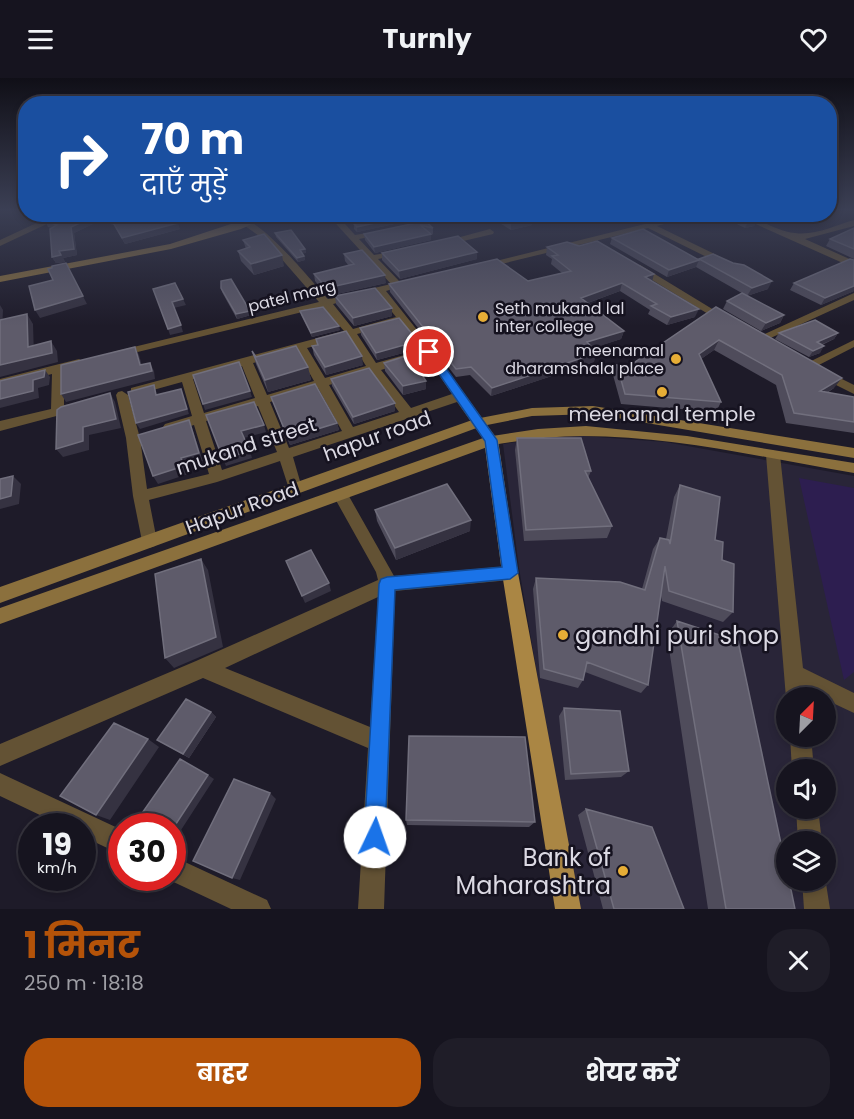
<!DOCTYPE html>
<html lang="hi">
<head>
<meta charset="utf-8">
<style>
	:root { --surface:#16141f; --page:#1f1d28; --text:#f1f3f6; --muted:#9e9ea4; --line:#35333d; --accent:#b45309 }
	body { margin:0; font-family:Poppins,"Noto Sans Devanagari",sans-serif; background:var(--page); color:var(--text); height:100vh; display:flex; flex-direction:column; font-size:22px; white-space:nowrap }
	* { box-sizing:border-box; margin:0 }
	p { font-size:20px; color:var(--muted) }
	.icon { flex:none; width:33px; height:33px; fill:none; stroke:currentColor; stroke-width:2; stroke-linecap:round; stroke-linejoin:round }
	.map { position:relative; height:831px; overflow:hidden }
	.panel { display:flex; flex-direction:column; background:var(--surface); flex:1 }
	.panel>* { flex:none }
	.hud { position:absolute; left:18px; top:18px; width:819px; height:126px; border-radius:24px; box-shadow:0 3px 9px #0003,0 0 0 2px var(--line); background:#1a4fa0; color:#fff; overflow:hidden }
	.needle { width:39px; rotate:24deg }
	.tools { position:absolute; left:776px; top:609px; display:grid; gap:12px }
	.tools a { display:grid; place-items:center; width:60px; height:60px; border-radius:50%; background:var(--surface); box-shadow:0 3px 9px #0003,0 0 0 2px var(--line); font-size:30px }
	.speed { position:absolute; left:18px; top:735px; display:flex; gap:12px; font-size:30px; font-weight:700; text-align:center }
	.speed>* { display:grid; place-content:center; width:78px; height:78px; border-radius:50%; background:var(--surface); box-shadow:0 3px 9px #0003,0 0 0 2px var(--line); line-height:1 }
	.speed small { font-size:15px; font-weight:400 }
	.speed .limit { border:9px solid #d22; background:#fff; color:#111 }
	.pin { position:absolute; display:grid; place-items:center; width:51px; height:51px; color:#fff; margin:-26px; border:3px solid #fff; border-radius:50%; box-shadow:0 2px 6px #0007 }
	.me { position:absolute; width:66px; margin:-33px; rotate:3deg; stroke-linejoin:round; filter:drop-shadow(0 0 4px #0008) }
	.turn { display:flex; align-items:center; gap:21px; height:126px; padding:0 24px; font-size:27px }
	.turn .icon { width:78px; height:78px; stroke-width:2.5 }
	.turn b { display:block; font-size:42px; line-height:51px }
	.round { display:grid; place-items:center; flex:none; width:63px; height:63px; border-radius:24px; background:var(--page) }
	.summary { display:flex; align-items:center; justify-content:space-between; height:102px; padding:0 24px }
	h1 { font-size:36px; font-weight:700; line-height:45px; color:var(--accent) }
	.cta { display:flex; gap:12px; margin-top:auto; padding:12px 24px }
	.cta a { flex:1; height:69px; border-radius:24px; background:var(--accent); color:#fff; font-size:24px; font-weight:700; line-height:69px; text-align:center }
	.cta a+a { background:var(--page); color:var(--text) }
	header { display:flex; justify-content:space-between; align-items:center; height:78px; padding:0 24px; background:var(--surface); font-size:27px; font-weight:700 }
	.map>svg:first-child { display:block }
</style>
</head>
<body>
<header><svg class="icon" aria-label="menu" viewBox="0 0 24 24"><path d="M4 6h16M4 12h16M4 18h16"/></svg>Turnly<svg class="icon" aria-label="heart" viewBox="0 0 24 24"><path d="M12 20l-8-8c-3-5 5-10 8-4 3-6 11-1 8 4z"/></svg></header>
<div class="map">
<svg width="854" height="831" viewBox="0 0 854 831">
	<rect width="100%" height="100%" fill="#1e1b29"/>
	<path fill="#292538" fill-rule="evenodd" d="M570 357 665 364 854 398V831H577L519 490 503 366ZM786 620H825V658H786ZM786 692H825V730H786ZM786 764H825V802H786Z"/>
	<path fill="#2d1e50" d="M799 400 854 410V594L844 602Z"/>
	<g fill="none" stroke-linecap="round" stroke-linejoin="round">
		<path fill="#635234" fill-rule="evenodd" d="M56 136H68L0 168V162Z
			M327 136H336L355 157 385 152V156L359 161 374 177 403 172V176L378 181 400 204 408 202 413 205 386 213 433 272 498 362 496 365H486L457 324 293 379 302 410 300 414H290L280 383 217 404 149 422 157 463 155 468 149 470 143 468 133 418 126 360 116 317 118 314 122 313 128 317 140 360 147 411 209 396 194 347 170 354 163 349 165 346 192 338 182 304 135 317 131 316V310L344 253 323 229 117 279 111 276 113 274 319 224 266 163 241 145V141C261 140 313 205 328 221L391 206ZM377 215 396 239 353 251 333 226ZM400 245 422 272 376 285 357 256ZM348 259 366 288 325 300 307 270ZM297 273 314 303 267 317 253 285ZM426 278 452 316 411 330 381 292ZM242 288 255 320 204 335 193 301ZM371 295 399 334 353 349 329 307ZM318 310 342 353 289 370 270 324ZM258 328 277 374 222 392 206 343Z
			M453 136H470L409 152 405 149Z
			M685 136H701L657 148 731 184V188H725L648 150 481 191 476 188Z
			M733 136C756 136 773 153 795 155 814 158 836 147 854 142V148L805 161 854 183V190Z
			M490 151 494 154 493 156 442 168 438 165Z
			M634 187H640L732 243 723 245 634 191Z
			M854 215V222L764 263 760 264 754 261Z
			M854 262V269L813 290 809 291 803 287Z
			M79 281 85 285 83 288 64 292V327L79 326 80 329 79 332 0 353V343L51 331 52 296 0 309V301Z
			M822 291 854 307V316L818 298 816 295Z
			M773 372 780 377 803 590 854 615V635L805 612 806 620H786L766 377Z
			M341 411 346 413 394 498 510 488 516 490 518 495 516 500 510 502 395 513 384 831H358L368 670 203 600 0 688V666L196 583 378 502 376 494 333 417 336 413ZM378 519 370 649 225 590Z
			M790 658H811L814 692H792Z
			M0 695 122 752V777L82 758V748H63L0 718Z
			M796 730H818L822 764H798Z
			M172 778 267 822 271 831H231L165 800H172Z
			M825 799 830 831H804L802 802H825Z"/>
		<path fill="#8b703d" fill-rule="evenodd" d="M261 136H274L241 151 171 171 0 204V198L170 166Z
			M593 328 854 370V380L593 336 532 338 482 348 0 525V509L475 341 532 330Z
			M586 348 687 358 854 385V395C765 380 674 358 583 358 553 358 523 362 493 367L0 546V530L486 359 538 351Z"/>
		<path fill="#aa8644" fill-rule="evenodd" d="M491 357 498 362 518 495 581 831H555L502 495 484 362Z"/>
	</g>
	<path fill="#4f4c5b" d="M57 136H165L180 151 125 166 114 147 99 143 74 155 77 177 63 180 65 184 56 185 52 179 51 150 48 149 45 143 58 138Z
		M377 136H432V138L357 154 354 151V146L385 139Z
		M527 136 533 140 532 147 511 152 487 137Z
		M726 136H802L769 144 749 137 758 141 754 148 745 150 724 140Z
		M425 143 433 150V156L430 155 431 162 375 175 365 162 364 156Z
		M854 150V181L826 168 830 161Z
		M275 155 305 171 306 175H302L304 178 305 182 298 184 276 159Z
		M612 160 699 182V181L733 185 768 211 747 218 696 189 667 199 610 166Z
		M243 162 284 188 254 197 241 183 238 173 246 171Z
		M547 169 652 203 695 239 667 247 648 236 650 232 620 213 588 225 624 253 621 261 592 270 594 284 491 318 470 297 456 299 390 214 389 206 528 203 562 195 551 186 552 181 546 177Z
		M382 175 477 181 400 201 382 182Z
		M344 176 386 205 328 218 315 203 314 196 349 188 345 183Z
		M854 182V213L821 227 790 212 794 205Z
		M221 210 250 233 251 237 237 241 222 214Z
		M335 218 392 238 354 248 336 226Z
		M727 223 784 237 780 245 761 253 723 231Z
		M716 229 834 310 827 315 854 319V355L786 345 776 307 714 272 701 281 721 324 716 334 621 326 613 297 617 287 629 288Z
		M300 233 340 252 312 259 301 237Z
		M360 250 418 271 377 282 361 257Z
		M779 255H838L834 261 822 267 820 275 809 279 775 261Z
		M316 261 363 287 326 297 314 277 312 268 317 267Z
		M252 273 256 279 308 289 311 302 268 314 256 286Z
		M384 285 426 303V311L403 317 385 293Z
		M331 301 395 333 354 346 332 308Z
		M271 319 337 345 339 352 290 367Z
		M517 360 591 393 588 400 612 448 607 460 524 463 515 372Z
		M680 407 715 462 722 482 733 534 723 544 662 523 661 518 648 607 641 615 585 594 583 602 578 610 540 600 533 511 536 500 642 511 653 471 660 460 666 461 674 419Z
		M375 432 470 453 396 482 377 443Z
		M677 543 795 831H708L667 557Z
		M564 630 629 693 621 699 565 702 559 638Z
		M211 634 216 639 189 680 157 662Z
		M586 731 684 831H603L578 737Z
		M406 742 535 744 529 749 407 747Z"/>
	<path fill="#353241" d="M415 136H432V138L357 154V149Z
		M779 136H802L769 144 772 138Z
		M97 137 99 143 74 155 77 177 63 180 65 184 56 185 52 179 59 173 71 149Z
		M533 140 532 147 511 152V145Z
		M758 141 754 148 745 150 748 143Z
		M178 145 180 151 125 166 122 160Z
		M431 156V162L375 175 374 169Z
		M305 171 306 175 300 176V172Z
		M477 174V181L400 201 399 193Z
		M282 177 284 188 254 197 251 186Z
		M304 178 305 182 298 184 297 180Z
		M699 182 696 189 667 199 669 192Z
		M66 185 87 226 40 240 35 232Z
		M654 196 652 204 645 199Z
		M385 197 386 205 328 218 327 210Z
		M772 203 768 211 747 218 752 210Z
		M622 205 620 213 579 228 581 220Z
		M854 208V213L821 227 825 220Z
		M183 221 186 227 174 230 172 224Z
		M0 227 3 232 2 252 0 249Z
		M392 230V238L354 248 353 240Z
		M699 231 695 239 667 247 671 239Z
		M250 233 251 237 237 241 236 236Z
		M27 236 33 246 34 278 28 269Z
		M784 237 780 245 761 253 766 245Z
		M181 247 183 254 170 257 168 251Z
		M339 248 340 252 312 259 311 255Z
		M624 253 621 261 585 273 587 264Z
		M838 255 834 261 813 270 817 264Z
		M719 262 714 272 694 286 699 276Z
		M51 263 57 273 58 284 0 299V287Z
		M418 263V271L377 282 376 275Z
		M824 268 820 275 809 279 813 273Z
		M135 269 139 277 144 295 150 285 154 293 155 301 66 324 61 316 140 287Z
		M597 275 594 284 491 318 492 310Z
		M362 278 363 287 326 297 325 289Z
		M308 289 311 302 268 314 265 302Z
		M45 292 50 299 49 307 38 310 39 320 0 330V321L33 302Z
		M842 300 834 310 812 323 820 313Z
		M426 303V311L403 317V308Z
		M181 311 189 336 140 351 136 345Z
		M250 313 252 319 205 332 203 326Z
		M110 315 115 324 121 350 89 357V372L63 379 56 371 83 349Z
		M395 325V333L354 346 353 339Z
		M189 342 192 350 203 383 185 387 188 396 158 406 153 398 181 380Z
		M337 345 339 352 290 367 288 360Z
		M264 347 266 354 244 360 241 353Z
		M250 373 252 380 226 388 223 381Z
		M13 398 21 406 19 426 0 431V421Z
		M471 442 470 453 396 482 395 470Z
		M201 481 208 492 223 569 174 590 165 580Z
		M329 505 331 513 305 525 302 518Z
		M211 634 216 639 189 680 183 676Z
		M148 661 159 669 110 742 96 737Z
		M208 697 214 701 172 766V752Z
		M270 715 276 721 240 802 232 800Z"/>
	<path fill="#5e5b6a" stroke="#716f7d" stroke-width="1.5" d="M57 136H165L178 145 122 160 111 141 97 137 71 149 74 171 59 173 61 177 52 179 50 151 57 147 45 143 60 137Z
		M391 136H415L357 149 354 146 393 137Z
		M498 136H527L533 140 511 145Z
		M735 136H748L758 141 748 143Z
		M425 143 433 150 420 147 431 156 374 169 364 156Z
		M854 150V171L830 161Z
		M643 151 699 182 669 192 612 160Z
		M291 152 305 171 300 172 304 178 297 180 275 155Z
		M264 156 282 177 251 186 238 173 250 169 243 162Z
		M458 158 477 174 399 193 382 175Z
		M597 163 654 196 645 199 699 231 671 239 651 228 657 226 622 205 581 220 624 253 587 264 597 275 492 310 471 289 456 291 389 206 497 181 528 203 571 193 552 178 558 177 547 169 567 164 579 168Z
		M362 172 385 197 327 210 314 196 354 186 344 176Z
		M713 176 733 185 744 187 772 203 752 210 699 181Z
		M850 181 854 182V208L825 220 794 205Z
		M66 185 83 218 35 232 29 208 53 202 48 191 52 190V188Z
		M231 201 250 233 236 236 221 210V203Z
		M175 205 183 221 172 224 181 247 168 251 153 211Z
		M375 210 392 230 353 240 335 218Z
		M742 215 784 237 766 245 727 223Z
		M323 229 339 248 311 255 300 233Z
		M716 229 842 300 820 313 854 319V344L794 335 782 297 719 262 699 276 721 324 625 316 617 287 629 288Z
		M27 236 28 269 51 263 52 275 0 287V242Z
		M399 240 418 263 376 275 360 250Z
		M815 242 838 255 817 264 824 268 813 273 779 255Z
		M346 253 362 278 325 289 312 268 318 267 316 261Z
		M296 268 308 289 265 302 252 273 256 279Z
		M135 269 140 287 150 285 152 293 61 316V287Z
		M409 277 426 303 403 308 384 285Z
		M239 284 250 313 203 326 193 297Z
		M369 290 395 325 353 339 331 301Z
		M45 292 44 299 33 302V313L0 321V303Z
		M315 306 337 345 288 360 271 319Z
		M154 307 156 317 181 311 187 331 136 345 128 314Z
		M110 315 116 341 83 349V363L56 371 57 332 61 329Z
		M254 324 264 347 241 353 250 373 223 381 206 337Z
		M189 342 199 375 181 380 184 388 153 398 138 357Z
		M517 360H581L591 393H585L612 448 526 452Z
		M13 398 11 418 0 421V401Z
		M447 406 471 442 395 470 375 432Z
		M680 407 720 419 715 462 723 464 722 482 734 486 733 534 669 513 665 488 648 607 587 584 583 602 544 591 536 500 620 504 645 512 660 460 669 462 670 466Z
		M311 472 329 505 302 518 286 483Z
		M201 481 216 559 165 580 155 496Z
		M677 543 738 563 786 789V802H789L795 831H726Z
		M186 621 211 634 183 676 157 662Z
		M564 630 620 633 629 693 571 696Z
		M114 645 148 661 96 737 60 718Z
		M409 658 525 659 535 744 406 742Z
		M180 681 208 697 172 752V748H133Z
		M234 701 270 715 232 800 193 783Z
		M586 731 652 749 684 831H614Z"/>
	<linearGradient id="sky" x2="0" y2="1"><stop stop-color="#100f17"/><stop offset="0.53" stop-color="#3b3f54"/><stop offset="1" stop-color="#3b3f54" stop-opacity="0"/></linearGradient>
	<rect width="854" height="248" fill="url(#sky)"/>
	<path fill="#1a73e8" stroke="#114b97" stroke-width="1.5" d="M429 271 433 272 497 362 518 495 510 501 395 512 385 759 382 767 375 770 367 767 364 759 379 506 381 501 387 499 502 489 485 363 424 274Z"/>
	<g fill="#e6ad36" stroke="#15121f" stroke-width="2">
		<circle cx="483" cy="239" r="6"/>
		<circle cx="676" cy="281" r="6"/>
		<circle cx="662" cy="314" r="6"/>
		<circle cx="563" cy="557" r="6"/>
		<circle cx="623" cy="793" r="6"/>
	</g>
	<g text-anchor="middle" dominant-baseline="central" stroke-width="5" stroke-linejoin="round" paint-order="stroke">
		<g font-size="16" fill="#dbd9e3" stroke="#15121f">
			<text transform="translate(292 218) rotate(-14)">patel marg</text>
		</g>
		<g font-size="16" fill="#dbd9e3" stroke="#15121f" text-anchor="start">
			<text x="495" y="230">Seth mukand lal<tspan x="495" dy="18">inter college</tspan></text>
			<text x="664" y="272" text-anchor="end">meenamal<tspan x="664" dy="18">dharamshala place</tspan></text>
		</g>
		<g font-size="20" fill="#dbd9e3" stroke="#15121f">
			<text x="662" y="336">meenamal temple</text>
		</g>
		<g font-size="20" fill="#dbd9e3" stroke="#15121f">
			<text transform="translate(377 358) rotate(-20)">hapur road</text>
			<text transform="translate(246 368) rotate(-18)">mukand street</text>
			<text transform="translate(242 430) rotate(-20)">Hapur Road</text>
		</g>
		<g font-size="24" fill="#dbd9e3" stroke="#15121f" text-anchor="start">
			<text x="575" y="557">gandhi puri shop</text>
			<text x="611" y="779" text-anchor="end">Bank of<tspan x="611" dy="28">Maharashtra</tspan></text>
		</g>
	</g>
</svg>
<div class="tools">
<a><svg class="needle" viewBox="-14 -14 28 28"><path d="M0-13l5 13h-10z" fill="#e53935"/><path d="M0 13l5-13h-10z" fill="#9e9ea4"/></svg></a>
<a><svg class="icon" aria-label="sound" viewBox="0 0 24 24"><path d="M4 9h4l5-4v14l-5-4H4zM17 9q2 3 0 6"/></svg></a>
<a><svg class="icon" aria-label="layers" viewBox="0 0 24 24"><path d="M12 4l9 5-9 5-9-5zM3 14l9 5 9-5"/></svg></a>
</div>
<div class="speed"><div>19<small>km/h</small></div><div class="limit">30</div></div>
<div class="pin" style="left:429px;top:274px;background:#d93025"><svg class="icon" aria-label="arrive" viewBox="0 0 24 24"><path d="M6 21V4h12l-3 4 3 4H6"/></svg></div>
<svg class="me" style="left:375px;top:759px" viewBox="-20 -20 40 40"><circle r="19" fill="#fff"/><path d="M0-13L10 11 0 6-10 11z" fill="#1a73e8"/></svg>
<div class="hud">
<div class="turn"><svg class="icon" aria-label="right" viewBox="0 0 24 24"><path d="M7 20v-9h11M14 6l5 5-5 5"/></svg><div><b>70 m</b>दाएँ मुड़ें</div></div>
</div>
</div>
<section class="panel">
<div class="summary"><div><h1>1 मिनट</h1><p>250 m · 18:18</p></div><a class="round"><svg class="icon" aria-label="close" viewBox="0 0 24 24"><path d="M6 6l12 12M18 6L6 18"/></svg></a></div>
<div class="cta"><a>बाहर</a><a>शेयर करें</a></div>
</section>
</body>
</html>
